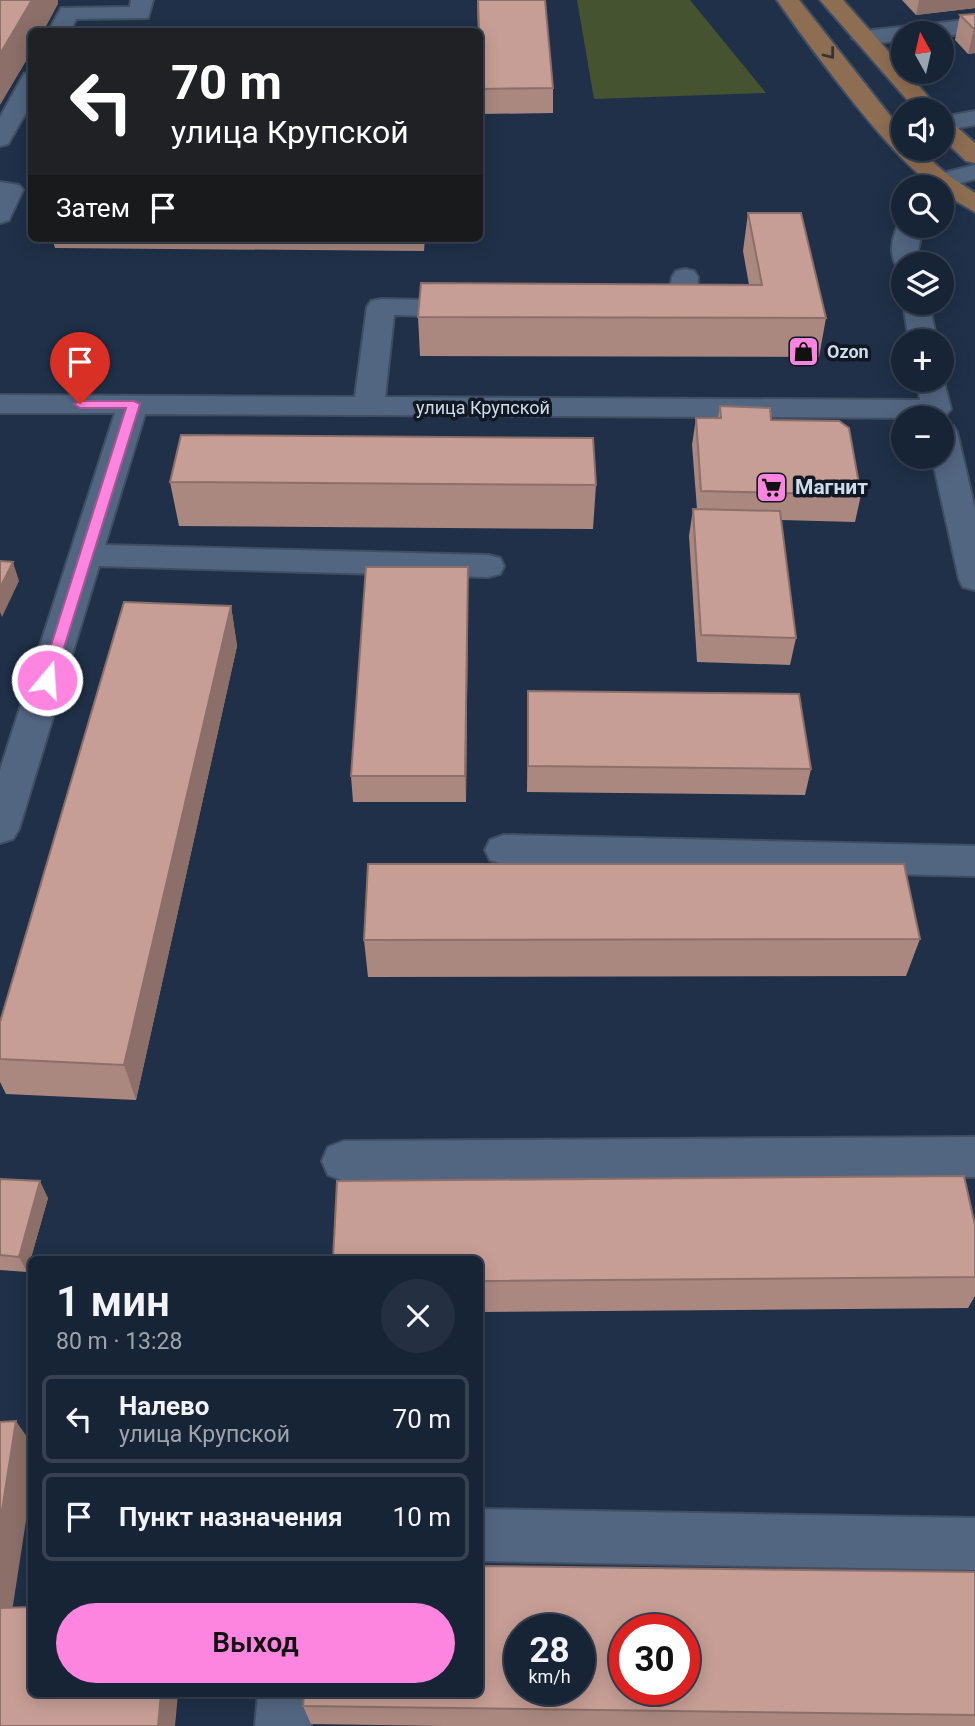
<!DOCTYPE html>
<html lang="ru">
<head>
<meta charset="utf-8">
<style>
	:root { --surface:#172436; --page:#243042; --text:#f1f3f6; --muted:#9ea4ad; --line:#364151; --accent:#fe85df }
	body { margin:0; font-family:Roboto,sans-serif; background:var(--page); color:var(--text); height:100vh; display:flex; flex-direction:column; font-size:26px; white-space:nowrap }
	* { box-sizing:border-box; margin:0 }
	p { font-size:23px; color:var(--muted) }
	.icon { flex:none; width:38px; height:38px; fill:none; stroke:currentColor; stroke-width:2; stroke-linecap:round; stroke-linejoin:round }
	.map { position:relative; flex:1; overflow:hidden }
	.details { position:absolute; left:28px; top:1256px; width:455px; height:441px; display:flex; flex-direction:column; background:var(--surface); border-radius:10px; box-shadow:0 4px 18px #0003,0 0 0 2px var(--line) }
	.details>* { flex:none }
	.banner { position:absolute; left:28px; top:28px; width:455px; height:214px; border-radius:10px; box-shadow:0 4px 18px #0003,0 0 0 2px var(--line); background:#202124; color:#fff; overflow:hidden }
	.needle { width:46px; rotate:352deg }
	.fabs { position:absolute; left:891px; top:21px; display:grid; gap:14px }
	.fabs a { display:grid; place-items:center; width:63px; height:63px; border-radius:50%; background:var(--surface); box-shadow:0 4px 18px #0003,0 0 0 2px var(--line); font-size:35px }
	.speed { position:absolute; left:504px; top:1614px; display:flex; gap:14px; font-size:35px; font-weight:700; text-align:center }
	.speed>* { display:grid; place-content:center; width:91px; height:91px; border-radius:50%; background:var(--surface); box-shadow:0 4px 18px #0003,0 0 0 2px var(--line); line-height:1 }
	.speed small { font-size:18px; font-weight:400 }
	.speed .limit { border:10px solid #d22; background:#fff; color:#111 }
	.pin { position:absolute; display:grid; place-items:center; width:60px; height:60px; color:#fff; margin:-72px -30px; border-radius:50% 50% 50% 0; rotate:-45deg; box-shadow:0 0 7px #0007 }
	.pin .icon { rotate:45deg }
	.me { position:absolute; width:77px; margin:-38px; rotate:18deg; stroke-linejoin:round; filter:drop-shadow(0 0 5px #0008) }
	.turn { display:flex; align-items:center; gap:24px; height:147px; padding:0 28px; font-size:32px }
	.turn .icon { width:91px; height:91px; stroke-width:2.5 }
	.turn b { display:block; font-size:49px; line-height:60px }
	.then { display:flex; align-items:center; height:66px; padding:0 28px; background:#0003; gap:14px; font-size:26px }
	.round { display:grid; place-items:center; flex:none; width:74px; height:74px; border-radius:37px; background:var(--page) }
	.headline { display:flex; align-items:center; justify-content:space-between; height:119px; padding:0 28px }
	h1 { font-size:42px; font-weight:600; line-height:52px }
	.button { display:flex; gap:14px; margin-top:auto; padding:14px 28px }
	.button a { flex:1; height:80px; border-radius:42px; background:var(--accent); color:#111; font-size:28px; font-weight:600; line-height:80px; text-align:center }
	ul { padding:0; list-style:none }
	li { display:flex; align-items:center; gap:21px; height:88px; margin:0 14px 10px; padding:0 14px; border:4px solid var(--line); border-radius:10px }
	li div { flex:1 }
	li b { display:block; font-size:26px }
	li em { font-style:normal }
	.map>svg:first-child { display:block }
</style>
</head>
<body>
<div class="map">
<svg width="975" height="1726" viewBox="0 0 975 1726">
	<rect width="100%" height="100%" fill="#1f3048"/>
	<path fill="#465330" d="M577 0H690L766 93 594 99Z"/>
	<g fill="none" stroke-linecap="round" stroke-linejoin="round">
		<defs>
			<path id="minor" d="M131 0H153L148 18 76 19 70 32H48L61 8 130 7Z
				M975 19V33L942 36V33H903V40L863 45 852 38 863 31Z
				M32 72V102L8 144 0 146V117L24 74Z
				M975 111V125L942 131V117Z
				M975 165V179L949 186 942 193V187H923L931 176Z
				M0 182 19 185 23 190 9 220 0 223Z
				M903 220V226H923L918 250 921 264H903V271C886 263 891 230 903 220Z
				M685 269 694 271 698 277 695 311 691 317H644L640 311 644 305 668 303 672 277 676 271Z
				M381 299 471 301 481 303 485 309 481 315 471 317 394 315 385 397 920 400 917 380H942V374L951 409 946 415 936 418 145 414 105 545 488 555 500 558 504 566 500 574 488 577 99 566 19 829 13 839 0 843V770L115 413H0V395L355 397 367 307 371 301Z
				M903 302 929 303 937 341H909Z
				M942 423 953 426 957 432 975 509V590L963 587 959 579 932 457H942Z
				M504 835 975 846V876L504 865 490 860 485 850 490 840Z
				M975 1137V1177L344 1181 328 1175 322 1161 328 1147 344 1141Z
				M480 1509 975 1518V1570L480 1561Z
				M258 1694H314L311 1726H255Z"/>
			<path id="major" d="M777 0H799L903 132V149H918L949 176 975 193V212L942 193V187C911 187 799 32 777 0Z
				M820 0H843L940 110H916Z
				M942 119 950 121 975 143V163L966 161 942 138Z"/>
		</defs>
		<use href="#minor" stroke="#404e63" stroke-width="4"/>
		<use href="#major" stroke="#404e63" stroke-width="4"/>
		<use href="#minor" fill="#536681" fill-rule="evenodd"/>
		<use href="#major" fill="#8e6e52" fill-rule="evenodd"/>
	</g>
	<path fill="#aa8880" d="M477 0H545L553 88V113L481 114 480 32H478Z
		M902 0H975V8L916 15Z
		M975 14V53L968 54 955 40 960 15Z
		M748 213 826 318 819 357 420 356 418 317 749 285 743 251Z
		M52 238H425L424 251 55 248Z
		M720 406 771 420 861 495 855 522 781 520 796 638 790 665 697 662 689 536 693 509H697L692 445 696 418H718Z
		M170 482 596 485 593 529 179 526Z
		M468 594 466 802H353L351 776Z
		M231 606 237 646 136 1100 6 1094 0 1082V1022Z
		M528 691 811 769 805 795 527 792Z
		M920 939 906 976 368 977 364 940Z
		M0 1179 48 1198 27 1272 0 1270Z
		M975 1225V1296L968 1308 480 1312V1260Z
		M975 1572V1726H443L311 1724 303 1706Z"/>
	<path fill="#8b6f68" d="M32 0H58V4L43 32H32V51L0 105V54Z
		M919 0H975V8L916 15Z
		M974 29H975V53L968 54Z
		M13 562 19 581 2 617 0 612V588Z
		M468 567V594L466 802 465 776Z
		M231 606 237 646 136 1100 124 1065Z
		M40 1181 48 1198 27 1272 19 1257Z
		M16 1421 32 1444V1482L9 1631 0 1622V1523Z
		M161 1694H178L175 1726H158Z"/>
	<path fill="#c69e95" stroke="#8b6f68" stroke-width="2" fill-rule="evenodd" d="M0 0H32L0 54Z
		M478 0H545L553 88 481 89Z
		M975 14V29H974L960 15Z
		M748 213H801L826 318 418 317 421 283 762 285Z
		M720 406 770 408 771 420 839 421 849 428 861 495 701 491 696 418H721Z
		M181 435 593 438 596 485 170 482Z
		M693 509 780 511 796 638 701 635Z
		M0 561 13 562 0 588Z
		M366 567H468L465 776H351Z
		M124 602 231 606 124 1065 0 1059V1022Z
		M528 691 799 694 811 769 528 766Z
		M368 864H904L920 939 364 940Z
		M964 1176 975 1225V1277L480 1281V1260H333L337 1181Z
		M0 1179 40 1181 19 1257 0 1255Z
		M16 1421 0 1523V1422Z
		M480 1566 975 1572V1715L303 1706 304 1694H480ZM520 1629H579V1689H520ZM625 1629H684V1689H625Z
		M32 1607V1694H161L158 1726H0V1608Z"/>
	<defs><path id="oneway-chevron" d="M-2-3.5L2.5 0L-2 3.5" fill="none" stroke-width="1.6" stroke-linecap="round" stroke-linejoin="round" transform="scale(1.75)"/></defs>
	<use stroke="#363231" href="#oneway-chevron" transform="translate(830 54) rotate(52)"/>
	<path fill="#fe85df" stroke="#a55691" stroke-width="2" d="M134 401 140 404 54 680 47 685 42 683 40 680 126 408H80L74 404 80 401Z"/>
	<defs>
		<symbol id="shop-square" viewBox="-11 -11 22 22"><rect x="-9" y="-9" width="18" height="18" rx="4" fill="#fe85df" stroke="#101823"/><path d="M-5-2.5h2.3a2.7 3.5 0 0 1 5.4 0H5L5.5 6h-11ZM-1.5-2.5h3a1.5 2.3 0 0 0-3 0Z" fill="#111"/></symbol>
		<symbol id="supermarket-square" viewBox="-11 -11 22 22"><rect x="-9" y="-9" width="18" height="18" rx="4" fill="#fe85df" stroke="#101823"/><path d="M-6-5.5h2.5l.6 2H6L4.5 2H-2.5L-4.4-4H-6ZM-1.5 3.2a1.3 1.3 0 1 0 .1 0ZM3 3.2a1.3 1.3 0 1 0 .1 0Z" fill="#111"/></symbol>
	</defs>
	<g fill-rule="evenodd">
		<use href="#shop-square" x="786" y="334" width="35" height="35"/>
		<use href="#supermarket-square" x="754" y="470" width="35" height="35"/>
	</g>
	<g text-anchor="middle" dominant-baseline="central" stroke-width="7" stroke-linejoin="round" paint-order="stroke">
		<g font-size="18" font-weight="bold" fill="#d0dceb" stroke="#101823" text-anchor="start">
			<text x="827" y="351">Ozon</text>
		</g>
		<g font-size="18" fill="#d0dceb" stroke="#101823">
			<text x="483" y="407">улица Крупской</text>
		</g>
		<g font-size="21" font-weight="bold" fill="#d0dceb" stroke="#101823" text-anchor="start">
			<text x="795" y="487">Магнит</text>
		</g>
	</g>
</svg>
<div class="fabs">
<a><svg class="needle" viewBox="-14 -14 28 28"><path d="M0-13l5 13h-10z" fill="#e53935"/><path d="M0 13l5-13h-10z" fill="#9ea4ad"/></svg></a>
<a><svg class="icon" aria-label="sound" viewBox="0 0 24 24"><path d="M4 9h4l5-4v14l-5-4H4zM17 9q2 3 0 6"/></svg></a>
<a><svg class="icon" aria-label="search" viewBox="0 0 24 24"><circle cx="10" cy="10" r="6"/><path d="M15 15l6 6"/></svg></a>
<a><svg class="icon" aria-label="layers" viewBox="0 0 24 24"><path d="M12 4l9 5-9 5-9-5zM3 14l9 5 9-5"/></svg></a>
<a>+</a>
<a>−</a>
</div>
<div class="speed"><div>28<small>km/h</small></div><div class="limit">30</div></div>
<div class="pin" style="left:80px;top:404px;background:#d93025"><svg class="icon" aria-label="arrive" viewBox="0 0 24 24"><path d="M6 21V4h12l-3 4 3 4H6"/></svg></div>
<svg class="me" style="left:47px;top:680px" viewBox="-20 -20 40 40"><circle r="17" fill="#fe85df" stroke="#fff" stroke-width="3"/><path d="M0-11L8 9 0 5-8 9z" fill="#fff"/></svg>
<div class="banner">
<div class="turn"><svg class="icon" aria-label="left" viewBox="0 0 24 24"><path d="M17 20v-9H6M10 6l-5 5 5 5"/></svg><div><b>70 m</b>улица Крупской</div></div>
<div class="then">Затем<svg class="icon" aria-label="arrive" viewBox="0 0 24 24"><path d="M6 21V4h12l-3 4 3 4H6"/></svg></div>
</div>
<section class="details">
<div class="headline"><div><h1>1 мин</h1><p>80 m · 13:28</p></div><a class="round"><svg class="icon" aria-label="close" viewBox="0 0 24 24"><path d="M6 6l12 12M18 6L6 18"/></svg></a></div>
<ul>
<li><svg class="icon" aria-label="left" viewBox="0 0 24 24"><path d="M17 20v-9H6M10 6l-5 5 5 5"/></svg><div><b>Налево</b><p>улица Крупской</p></div><em>70 m</em></li>
<li><svg class="icon" aria-label="arrive" viewBox="0 0 24 24"><path d="M6 21V4h12l-3 4 3 4H6"/></svg><div><b>Пункт назначения</b></div><em>10 m</em></li>
</ul>
<div class="button"><a>Выход</a></div>
</section>
</div>
</body>
</html>
